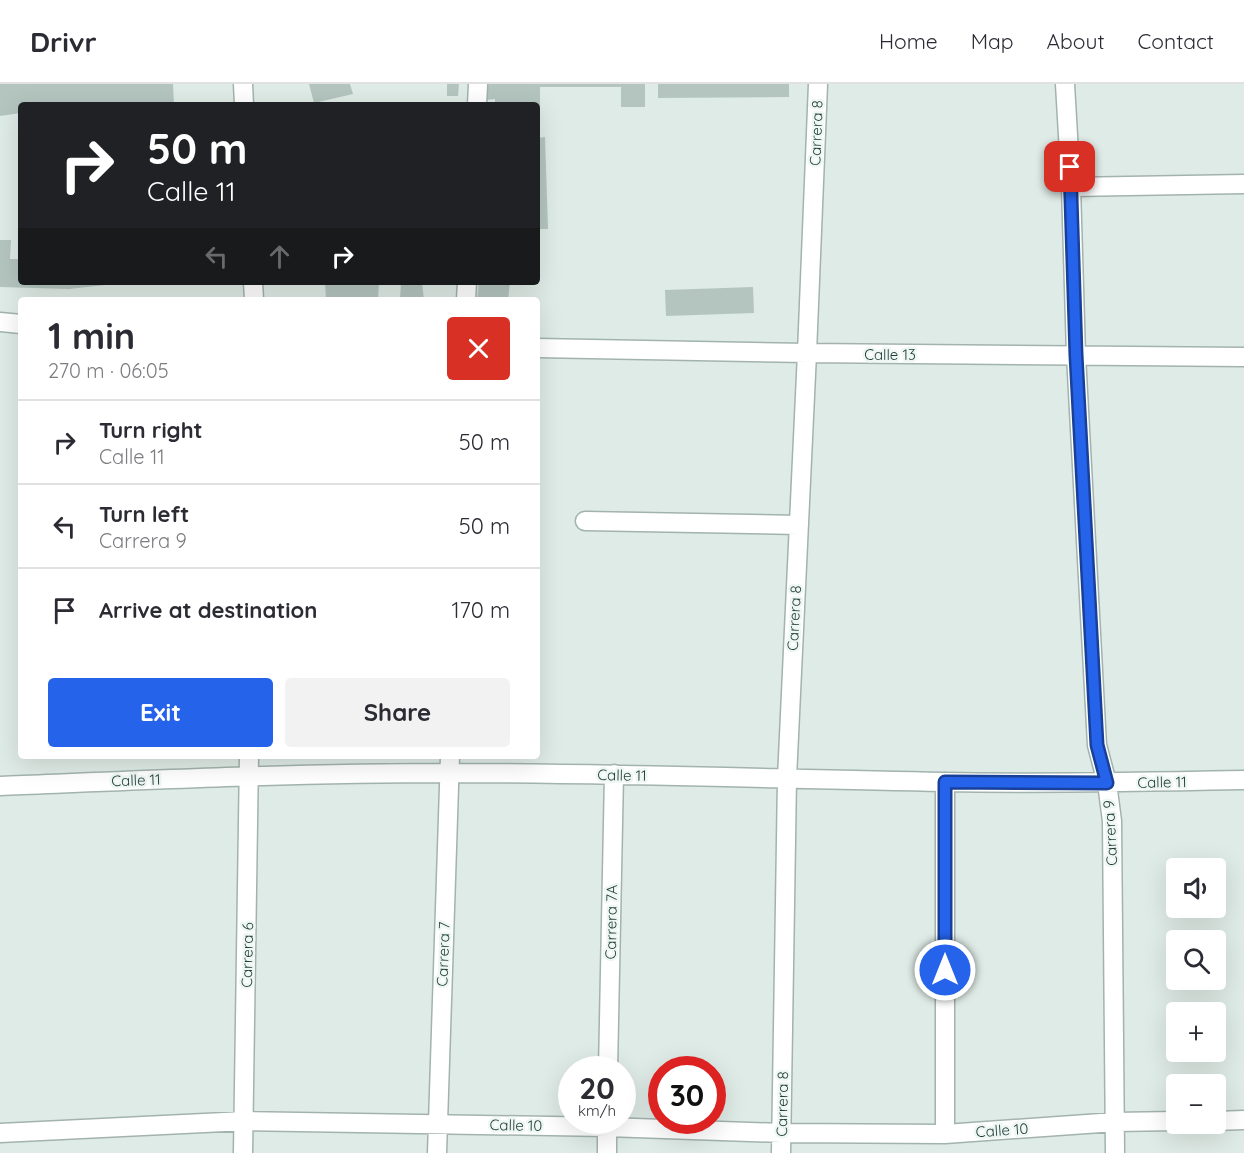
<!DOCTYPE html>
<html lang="en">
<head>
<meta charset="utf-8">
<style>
	:root { --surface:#fff; --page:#f2f2f3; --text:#2b2b33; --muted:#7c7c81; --line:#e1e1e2; --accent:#2563eb }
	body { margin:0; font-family:Quicksand,sans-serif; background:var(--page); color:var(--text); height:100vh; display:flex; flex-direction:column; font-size:22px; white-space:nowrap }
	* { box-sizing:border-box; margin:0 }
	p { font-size:20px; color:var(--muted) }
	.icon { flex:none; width:33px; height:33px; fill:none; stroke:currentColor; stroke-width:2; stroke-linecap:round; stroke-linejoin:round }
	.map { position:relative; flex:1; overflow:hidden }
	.side { position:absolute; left:18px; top:213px; width:522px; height:462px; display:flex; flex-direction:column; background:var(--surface); border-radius:6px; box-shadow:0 6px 24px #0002 }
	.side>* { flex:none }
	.top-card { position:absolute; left:18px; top:18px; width:522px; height:183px; border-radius:6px; box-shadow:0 6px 24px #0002; background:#202124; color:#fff; overflow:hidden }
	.buttons { position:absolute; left:1166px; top:774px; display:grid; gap:12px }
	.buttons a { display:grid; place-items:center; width:60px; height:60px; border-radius:6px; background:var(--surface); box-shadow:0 6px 24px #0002; font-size:30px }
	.speed { position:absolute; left:558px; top:972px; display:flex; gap:12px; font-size:30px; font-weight:700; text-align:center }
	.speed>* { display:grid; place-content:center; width:78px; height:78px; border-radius:50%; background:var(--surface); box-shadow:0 6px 24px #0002; line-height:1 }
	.speed small { font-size:15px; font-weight:400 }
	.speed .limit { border:9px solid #d22; background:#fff; color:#111 }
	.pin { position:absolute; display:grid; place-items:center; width:51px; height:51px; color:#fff; margin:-26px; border-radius:12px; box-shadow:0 3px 9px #0006 }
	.me { position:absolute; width:66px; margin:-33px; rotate:0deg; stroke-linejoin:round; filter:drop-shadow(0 0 4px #0008) }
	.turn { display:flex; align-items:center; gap:21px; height:126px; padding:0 30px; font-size:27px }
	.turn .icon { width:78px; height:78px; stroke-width:2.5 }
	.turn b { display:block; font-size:42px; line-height:51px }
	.lanes { display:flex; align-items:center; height:57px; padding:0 30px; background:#0003; justify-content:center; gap:30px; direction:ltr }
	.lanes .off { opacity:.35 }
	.round { display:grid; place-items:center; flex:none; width:63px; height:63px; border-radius:6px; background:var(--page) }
	.summary { display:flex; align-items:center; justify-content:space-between; height:102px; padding:0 30px }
	h1 { font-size:36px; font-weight:800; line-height:45px }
	.cta { display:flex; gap:12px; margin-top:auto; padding:12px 30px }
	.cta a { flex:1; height:69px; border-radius:6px; background:var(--accent); color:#fff; font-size:24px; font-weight:800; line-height:69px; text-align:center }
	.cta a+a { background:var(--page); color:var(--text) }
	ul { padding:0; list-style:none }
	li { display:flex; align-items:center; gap:18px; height:84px; padding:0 30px; border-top:2px solid var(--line) }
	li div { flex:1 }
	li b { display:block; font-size:22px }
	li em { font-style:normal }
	header { display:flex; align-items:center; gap:36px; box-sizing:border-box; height:84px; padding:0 30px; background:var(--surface); border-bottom:2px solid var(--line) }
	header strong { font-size:28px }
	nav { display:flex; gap:33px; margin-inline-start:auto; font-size:21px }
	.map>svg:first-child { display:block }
</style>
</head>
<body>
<header>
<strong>Drivr</strong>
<nav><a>Home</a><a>Map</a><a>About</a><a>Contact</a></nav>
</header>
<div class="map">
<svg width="1244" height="1069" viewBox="0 0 1244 1069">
	<rect width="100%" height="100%" fill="#dfebe6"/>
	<path fill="#b4c5bf" d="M0 0H173L174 21H21V29L0 32Z
		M309 0H350L353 10 314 19Z
		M447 0H459L458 12H447Z
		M486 0H645V23H621V3H540V43H537V21H495V15L486 16Z
		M658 0H789V13L658 14Z
		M545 53 548 145H537V54Z
		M0 156H11L10 175H21V198H105V201L69 205 0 203Z
		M325 198H379L378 216H326Z
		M401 198H422L424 216H400Z
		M479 198H510L508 216H477Z
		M753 203 754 229 666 232 665 206Z"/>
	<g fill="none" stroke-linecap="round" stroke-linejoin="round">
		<defs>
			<path id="street" d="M243 0 244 21
				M1065 0 1071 103 1076 271 1097 661 1107 699 1112 737 1115 1069
				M477 21 478 0
				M1071 103 1244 100
				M253 198 254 216
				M466 216 467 198
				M0 238 21 240
				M537 264 807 269 1244 273
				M585 437 799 441
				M945 698V1050
				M0 702C150 696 300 689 450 689 615 689 779 695 944 698 1044 700 1144 698 1244 696
				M608 986 614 690
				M1215 1037 1244 1036
				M0 1049 245 1037 607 1043 782 1049 945 1050 1115 1038 1176 1037
				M243 1069 249 672
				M437 1069 450 672
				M607 1069V1036
				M781 1069 787 694 807 269 818 0"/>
		</defs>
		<use href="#street" stroke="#a2b3ad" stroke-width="21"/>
		<use href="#street" stroke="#fff" stroke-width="18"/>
	</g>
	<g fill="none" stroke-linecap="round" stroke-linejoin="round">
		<defs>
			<path id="route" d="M945 886V698L1107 699 1097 661 1076 271 1070 83"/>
		</defs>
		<use href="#route" stroke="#184099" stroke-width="15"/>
		<use href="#route" stroke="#2563eb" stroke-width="10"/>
	</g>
	<g text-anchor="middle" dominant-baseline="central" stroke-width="5" stroke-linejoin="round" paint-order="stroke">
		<g font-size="15" fill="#1f3b35" stroke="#eff7f4">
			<text transform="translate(816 49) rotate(-88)">Carrera 8</text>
			<text x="890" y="270">Calle 13</text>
			<text transform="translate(794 534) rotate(-87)">Carrera 8</text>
			<text transform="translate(622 691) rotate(1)">Calle 11</text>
			<text transform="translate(136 696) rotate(-2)">Calle 11</text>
			<text transform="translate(1162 698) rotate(-1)">Calle 11</text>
			<text transform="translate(1110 749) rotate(-93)">Carrera 9</text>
			<text transform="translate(611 838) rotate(-89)">Carrera 7A</text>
			<text transform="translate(443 870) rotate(-88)">Carrera 7</text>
			<text transform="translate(247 871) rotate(-89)">Carrera 6</text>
			<text transform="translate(782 1020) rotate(-89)">Carrera 8</text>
			<text transform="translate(516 1041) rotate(1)">Calle 10</text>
			<text transform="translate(1002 1046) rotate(-4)">Calle 10</text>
		</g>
	</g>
</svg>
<div class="buttons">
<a><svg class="icon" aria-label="sound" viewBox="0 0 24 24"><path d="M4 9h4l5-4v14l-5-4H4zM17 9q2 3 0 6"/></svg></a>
<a><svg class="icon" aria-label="search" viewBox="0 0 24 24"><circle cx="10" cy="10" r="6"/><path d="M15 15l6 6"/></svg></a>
<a>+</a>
<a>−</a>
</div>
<div class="speed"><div>20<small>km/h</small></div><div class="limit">30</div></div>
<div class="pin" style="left:1070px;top:83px;background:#d93025"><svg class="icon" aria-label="arrive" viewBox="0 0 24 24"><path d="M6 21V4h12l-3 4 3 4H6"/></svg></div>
<svg class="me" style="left:945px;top:886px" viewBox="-20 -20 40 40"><circle r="17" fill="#2563eb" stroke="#fff" stroke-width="3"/><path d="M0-11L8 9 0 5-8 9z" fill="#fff"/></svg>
<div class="top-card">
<div class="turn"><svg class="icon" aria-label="right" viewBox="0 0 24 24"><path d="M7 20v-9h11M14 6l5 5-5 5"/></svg><div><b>50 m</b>Calle 11</div></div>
<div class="lanes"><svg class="icon off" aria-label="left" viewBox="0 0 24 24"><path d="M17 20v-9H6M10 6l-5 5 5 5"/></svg><svg class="icon off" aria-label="ahead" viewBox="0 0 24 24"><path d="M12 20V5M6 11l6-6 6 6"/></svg><svg class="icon" aria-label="right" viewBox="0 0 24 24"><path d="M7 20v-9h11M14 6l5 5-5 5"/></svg></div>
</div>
<section class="side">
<div class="summary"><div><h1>1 min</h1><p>270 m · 06:05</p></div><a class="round" style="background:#d93025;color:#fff"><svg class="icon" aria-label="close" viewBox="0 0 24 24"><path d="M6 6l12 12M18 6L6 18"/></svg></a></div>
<ul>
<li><svg class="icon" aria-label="right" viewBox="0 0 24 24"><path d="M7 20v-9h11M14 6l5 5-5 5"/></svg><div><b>Turn right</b><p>Calle 11</p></div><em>50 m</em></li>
<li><svg class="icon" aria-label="left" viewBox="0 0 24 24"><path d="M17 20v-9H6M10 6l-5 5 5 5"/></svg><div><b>Turn left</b><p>Carrera 9</p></div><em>50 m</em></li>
<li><svg class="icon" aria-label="arrive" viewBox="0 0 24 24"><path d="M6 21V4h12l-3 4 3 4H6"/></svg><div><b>Arrive at destination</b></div><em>170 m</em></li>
</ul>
<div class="cta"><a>Exit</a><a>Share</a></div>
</section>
</div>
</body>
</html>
